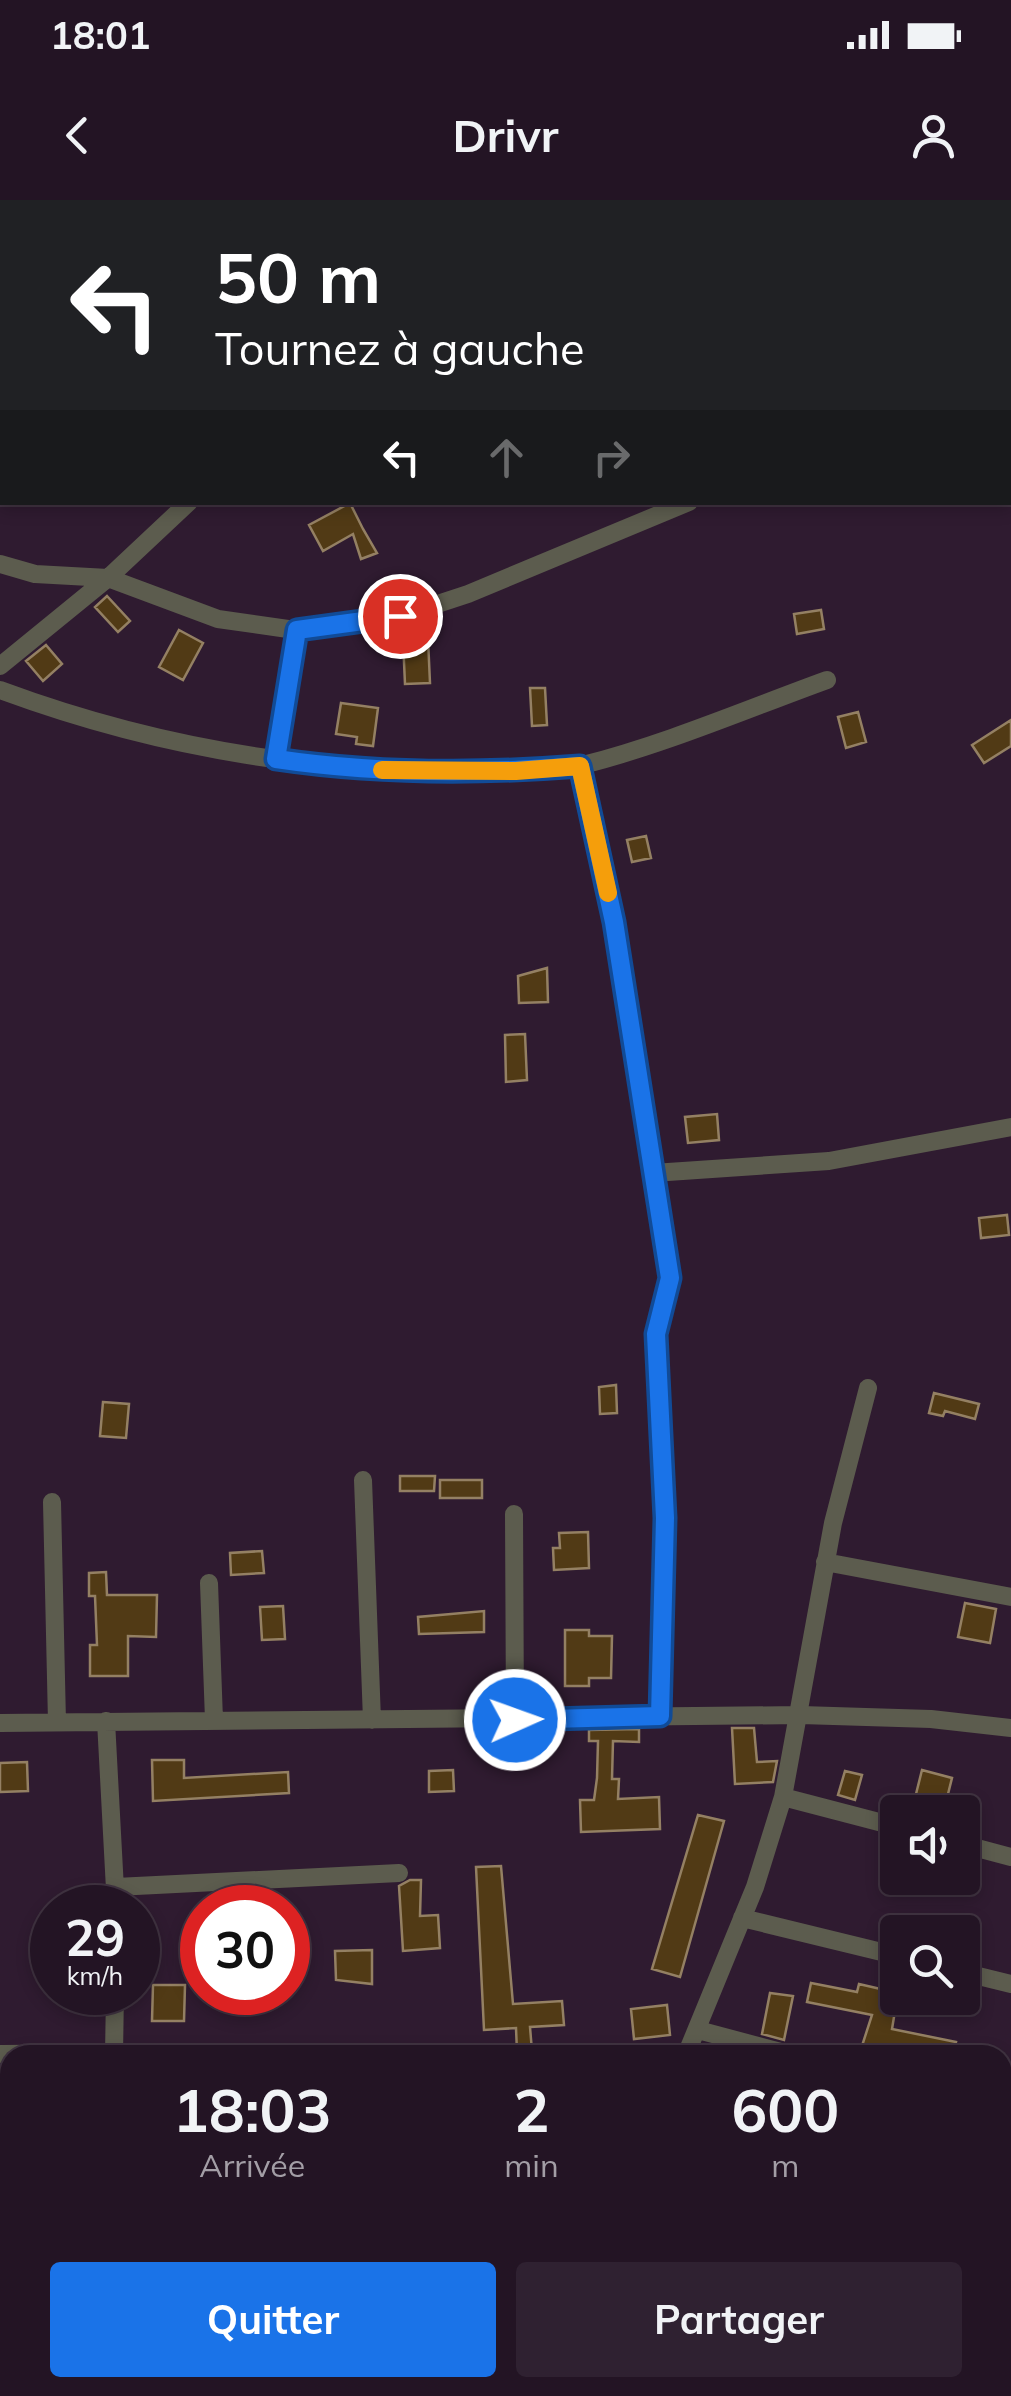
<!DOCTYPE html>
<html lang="fr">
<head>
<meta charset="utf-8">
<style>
	:root { --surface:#231424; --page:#2f2131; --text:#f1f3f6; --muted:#a39ea6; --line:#403341; --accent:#1a73e8 }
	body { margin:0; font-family:Mulish,sans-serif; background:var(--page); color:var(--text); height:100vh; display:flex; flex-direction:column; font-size:38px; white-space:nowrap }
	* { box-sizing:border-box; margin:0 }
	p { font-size:32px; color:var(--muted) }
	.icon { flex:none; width:55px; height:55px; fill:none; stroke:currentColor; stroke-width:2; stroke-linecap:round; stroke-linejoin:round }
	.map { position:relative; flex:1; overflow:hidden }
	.side { position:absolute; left:0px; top:1845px; width:1012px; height:352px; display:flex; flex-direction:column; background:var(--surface); border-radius:30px 30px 0 0; box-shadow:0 5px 15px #0003,0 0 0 2px var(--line) }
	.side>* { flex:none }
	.banner { position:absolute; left:0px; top:0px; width:1012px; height:305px; box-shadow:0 5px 15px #0003,0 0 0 2px var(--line); background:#202124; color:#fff; overflow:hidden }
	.controls { position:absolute; left:880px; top:1595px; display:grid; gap:20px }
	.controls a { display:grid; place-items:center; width:100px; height:100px; border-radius:10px; background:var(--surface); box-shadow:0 5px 15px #0003,0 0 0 2px var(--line); font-size:50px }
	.speed { position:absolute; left:30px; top:1685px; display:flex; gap:20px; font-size:50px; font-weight:700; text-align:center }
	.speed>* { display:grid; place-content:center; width:130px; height:130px; border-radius:50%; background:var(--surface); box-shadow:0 5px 15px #0003,0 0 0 2px var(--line); line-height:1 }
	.speed small { font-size:25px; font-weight:400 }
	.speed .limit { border:15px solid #d22; background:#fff; color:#111 }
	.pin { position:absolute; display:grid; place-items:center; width:85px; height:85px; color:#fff; margin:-42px; border:5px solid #fff; border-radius:50%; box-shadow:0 2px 10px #0007 }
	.me { position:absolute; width:110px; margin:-55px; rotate:88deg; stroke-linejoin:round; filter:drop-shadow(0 0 8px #0008) }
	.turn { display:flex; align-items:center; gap:35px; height:210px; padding:0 50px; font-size:45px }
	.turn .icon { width:130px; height:130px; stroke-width:2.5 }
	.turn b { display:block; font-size:70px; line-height:85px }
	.lanes { display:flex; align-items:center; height:95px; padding:0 50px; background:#0003; justify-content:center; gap:50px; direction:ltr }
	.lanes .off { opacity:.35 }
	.eta { display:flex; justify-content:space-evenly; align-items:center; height:170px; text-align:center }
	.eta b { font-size:60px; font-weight:700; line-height:70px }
	.primary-button { display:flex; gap:20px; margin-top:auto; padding:20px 50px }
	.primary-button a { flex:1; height:115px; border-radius:10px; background:var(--accent); color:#fff; font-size:40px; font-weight:700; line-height:115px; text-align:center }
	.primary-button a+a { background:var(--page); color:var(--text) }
	.status { display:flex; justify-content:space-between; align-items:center; height:70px; padding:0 50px; background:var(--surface); direction:ltr }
	.status svg { height:28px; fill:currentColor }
	header { display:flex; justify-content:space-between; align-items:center; height:130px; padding:0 50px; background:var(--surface); font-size:45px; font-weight:700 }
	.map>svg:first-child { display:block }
</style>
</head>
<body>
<div class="status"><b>18:01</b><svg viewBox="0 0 49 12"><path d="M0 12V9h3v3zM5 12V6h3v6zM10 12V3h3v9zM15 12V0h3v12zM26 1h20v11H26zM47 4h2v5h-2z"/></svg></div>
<header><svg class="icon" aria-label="back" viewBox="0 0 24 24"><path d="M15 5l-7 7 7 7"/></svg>Drivr<svg class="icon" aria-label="person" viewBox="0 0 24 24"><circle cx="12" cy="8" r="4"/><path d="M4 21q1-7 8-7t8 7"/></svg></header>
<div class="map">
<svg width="1011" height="2196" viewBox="0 0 1011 2196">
	<rect width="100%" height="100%" fill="#2f1b30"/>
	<path fill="#513a15" stroke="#948063" stroke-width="2.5" d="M350 303 363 329 377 353 361 359 353 334 323 351 309 325Z
		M107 396 130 421 118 432 95 407Z
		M821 410 824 429 797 434 794 414Z
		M179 430 203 443 183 480 159 467Z
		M428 439 430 483 405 484 403 440Z
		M46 445 62 464 43 481 26 461Z
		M530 488H545L547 525 532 526Z
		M341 503 378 508 373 546 356 544 357 537 336 534Z
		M858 512 866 542 846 548 838 517Z
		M1011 520V546L984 563 972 545Z
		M646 636 651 658 632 662 627 640Z
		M547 768 548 802 519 803 518 776Z
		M525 834 527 880 506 882 505 835Z
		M717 914 719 940 688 943 685 917Z
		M1007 1015 1009 1035 981 1038 979 1018Z
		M616 1185 617 1213 600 1214 599 1187Z
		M934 1193 979 1204 975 1219 945 1211 943 1216 929 1213Z
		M103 1202 129 1204 126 1238 100 1236Z
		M400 1276H435L434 1291H400Z
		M440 1280H482V1298H440Z
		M588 1332 589 1368 554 1370 553 1348H560L559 1333Z
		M262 1351 264 1373 231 1375 230 1353Z
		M106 1372 107 1395H157L156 1437 128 1436V1476H90V1445H97L95 1396H89V1373Z
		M965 1403 996 1409 990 1443 958 1437Z
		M283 1406 285 1439 262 1440 260 1407Z
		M484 1411V1432L419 1434 418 1417Z
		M565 1430H589V1436H612L611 1478H589V1486H565Z
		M732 1528H754L757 1562 777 1561 773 1582 735 1584Z
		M639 1529V1542L613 1541 612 1579H619L618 1599 659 1597 660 1629 581 1632 580 1600H594L597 1578 598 1541H589V1530Z
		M152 1560H184V1578L288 1572 289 1593 153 1601Z
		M27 1562 28 1591 0 1592V1563Z
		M453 1570 454 1591 429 1592V1571Z
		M922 1570 952 1578 946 1602 916 1594Z
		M845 1571 862 1575 855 1600 838 1595Z
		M698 1615 724 1621 680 1777 652 1769Z
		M501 1666 513 1804 562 1801 564 1825 530 1827 532 1851 517 1852 516 1828 484 1830 476 1667Z
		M410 1680H421L420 1716 438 1715 440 1748 403 1751 399 1686Z
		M372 1750V1784L336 1780 335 1751Z
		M811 1783 857 1792 859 1784 898 1793 892 1829 956 1842 953 1855H881L861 1849 872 1815 807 1802Z
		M153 1785H185L184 1821H152Z
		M770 1793 793 1796 784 1840 762 1834Z
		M667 1805 670 1835 634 1839 631 1809Z"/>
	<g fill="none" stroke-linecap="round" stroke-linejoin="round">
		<path stroke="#5c5c4e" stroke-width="18" d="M504 0 510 2
			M724 0 726 2
			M431 2 435 0
			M1004 2 1005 0
			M0 150 2 149
			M0 364 35 374 108 378 218 419 302 431 401 416 468 394 689 302
			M0 466 108 378 189 302
			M0 490C151 546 308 573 469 571 506 571 547 574 583 565 666 544 747 509 827 480
			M276 559 297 430
			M580 566 620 758 670 1078 656 1134 665 1318 660 1516
			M653 973 829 961 1011 927
			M363 1280 372 1520
			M52 1302 57 1522
			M514 1314 515 1519
			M825 1362 1011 1397
			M209 1383 214 1520
			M106 1521 116 1708
			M0 1523 801 1515 931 1519 1011 1528
			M783 1597 898 1627
			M962 1644 1011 1657
			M116 1687 399 1673
			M742 1718 898 1756
			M962 1772 1011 1784
			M698 1830 792 1855
			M0 1854 114 1853
			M114 1855 115 1792
			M686 1855 755 1687 783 1597 833 1323 868 1188
			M1002 1906 1011 1907
			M0 2048 10 2049
			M367 2188V2196
			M614 2188 647 2196
			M79 2196V2188"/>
	</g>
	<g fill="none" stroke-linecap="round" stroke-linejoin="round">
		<defs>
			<path id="route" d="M400 416 297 430 276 559C377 574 478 574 580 566L614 722 670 1078 656 1134 665 1318 660 1516 515 1520"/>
		</defs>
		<use href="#route" stroke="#114b97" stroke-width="25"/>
		<use href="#route" stroke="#1a73e8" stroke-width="18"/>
		<path stroke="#f59e0b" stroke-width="18" d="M382 570 516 571 580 566 608 693"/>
	</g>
</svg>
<div class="controls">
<a><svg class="icon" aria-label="sound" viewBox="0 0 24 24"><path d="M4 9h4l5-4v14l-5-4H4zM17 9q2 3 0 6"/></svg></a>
<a><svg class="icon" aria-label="search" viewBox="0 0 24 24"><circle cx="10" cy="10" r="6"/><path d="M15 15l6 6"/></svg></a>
</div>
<div class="speed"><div>29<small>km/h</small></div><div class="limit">30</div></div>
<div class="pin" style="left:400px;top:416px;background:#d93025"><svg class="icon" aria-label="arrive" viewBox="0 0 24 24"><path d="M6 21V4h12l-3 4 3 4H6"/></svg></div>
<svg class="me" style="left:515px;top:1520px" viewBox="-20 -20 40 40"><circle r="17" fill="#1a73e8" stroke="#fff" stroke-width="3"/><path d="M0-11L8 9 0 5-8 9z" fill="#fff"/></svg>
<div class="banner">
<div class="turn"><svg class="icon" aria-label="left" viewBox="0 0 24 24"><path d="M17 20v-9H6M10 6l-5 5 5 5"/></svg><div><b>50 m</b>Tournez à gauche</div></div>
<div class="lanes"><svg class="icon" aria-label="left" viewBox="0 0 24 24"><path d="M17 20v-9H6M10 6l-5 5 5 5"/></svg><svg class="icon off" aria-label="ahead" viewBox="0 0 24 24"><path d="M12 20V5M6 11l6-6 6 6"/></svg><svg class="icon off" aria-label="right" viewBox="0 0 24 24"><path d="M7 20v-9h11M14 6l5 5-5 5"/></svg></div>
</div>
<section class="side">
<div class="eta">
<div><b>18:03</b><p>Arrivée</p></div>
<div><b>2</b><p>min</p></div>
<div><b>600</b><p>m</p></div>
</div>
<div class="primary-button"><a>Quitter</a><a>Partager</a></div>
</section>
</div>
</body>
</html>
